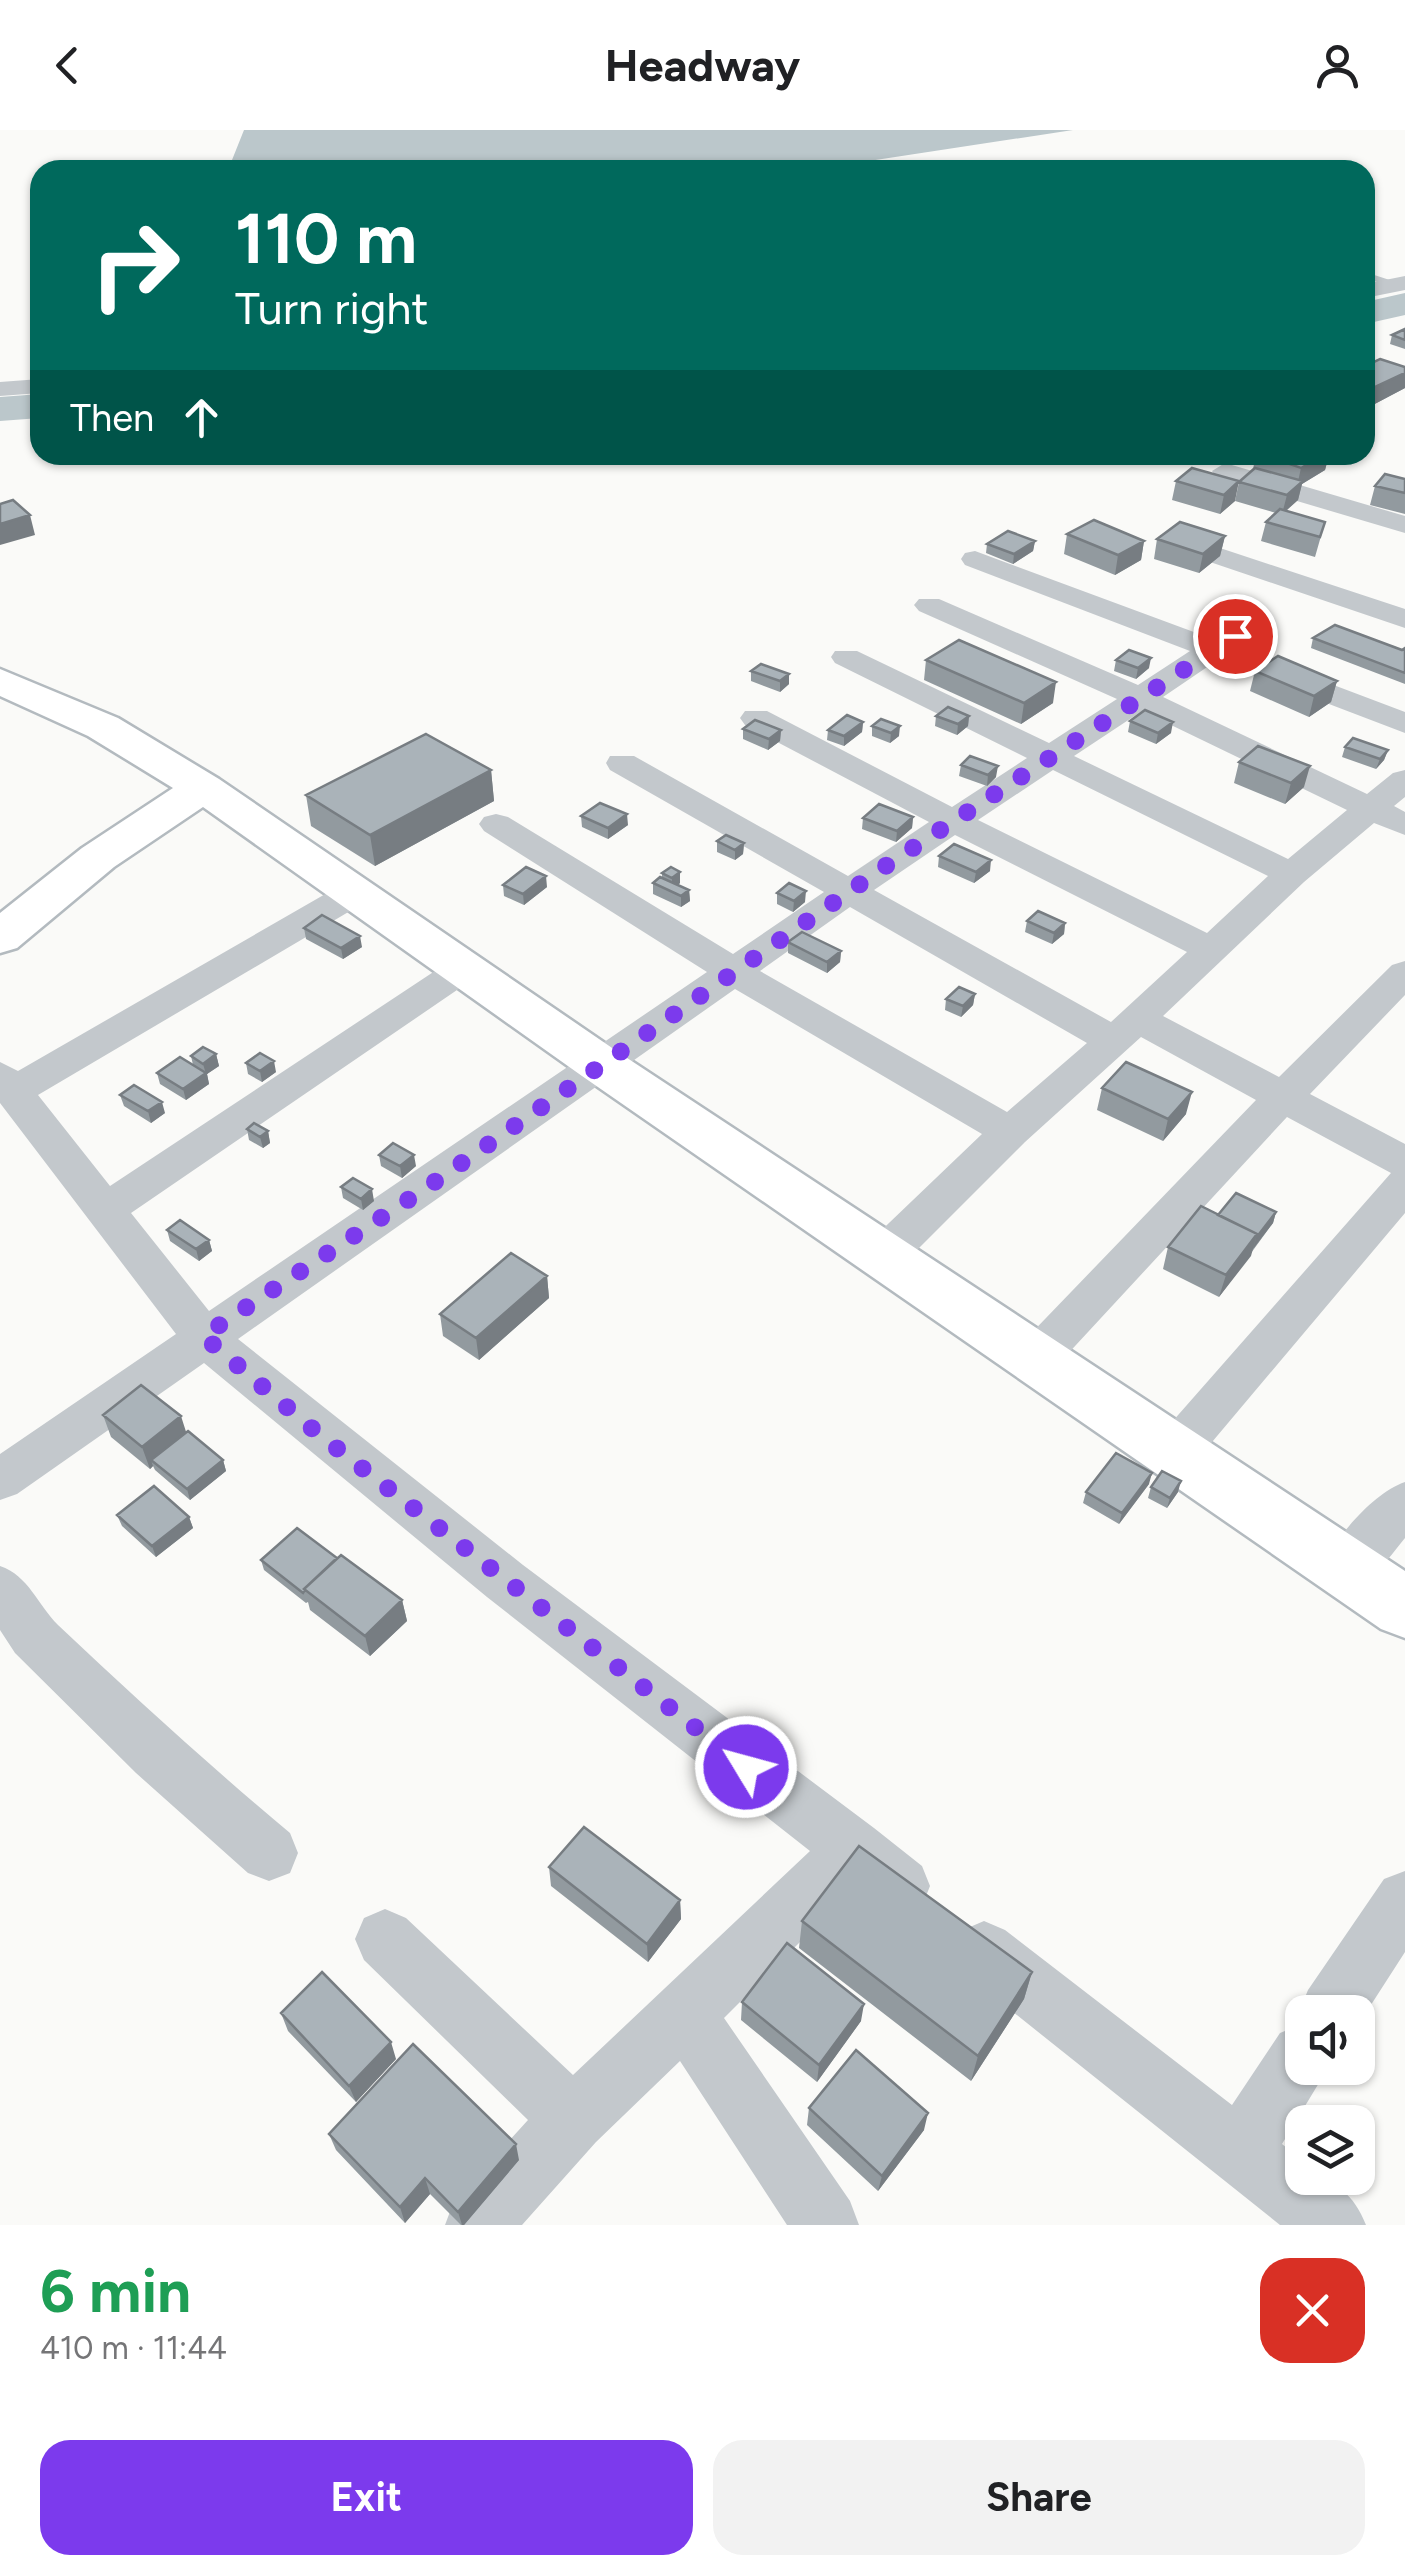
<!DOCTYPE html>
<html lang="en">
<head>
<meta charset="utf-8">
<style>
	:root { --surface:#fff; --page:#f2f2f2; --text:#202124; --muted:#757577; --accent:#7c3aed }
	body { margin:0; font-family:Figtree,sans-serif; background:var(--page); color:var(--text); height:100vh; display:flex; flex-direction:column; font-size:38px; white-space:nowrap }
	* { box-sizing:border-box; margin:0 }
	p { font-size:32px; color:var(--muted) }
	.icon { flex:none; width:55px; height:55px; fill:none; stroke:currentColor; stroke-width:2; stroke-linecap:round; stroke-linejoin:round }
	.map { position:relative; height:2095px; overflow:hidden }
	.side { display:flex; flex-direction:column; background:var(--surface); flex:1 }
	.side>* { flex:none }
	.banner { position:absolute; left:30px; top:30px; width:1345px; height:305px; border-radius:30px; box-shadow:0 2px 8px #0004; background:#00695c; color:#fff; overflow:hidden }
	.tools { position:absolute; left:1285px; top:1865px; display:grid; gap:20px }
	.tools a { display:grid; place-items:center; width:90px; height:90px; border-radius:20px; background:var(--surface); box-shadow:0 2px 8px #0004; font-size:50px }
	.pin { position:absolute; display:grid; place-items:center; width:85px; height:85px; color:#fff; margin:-42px; border:5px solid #fff; border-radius:50%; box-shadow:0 2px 10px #0007 }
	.me { position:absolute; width:110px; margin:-55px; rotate:307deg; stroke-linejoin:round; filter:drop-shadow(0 0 8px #0008) }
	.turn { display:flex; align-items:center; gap:35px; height:210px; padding:0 40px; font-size:45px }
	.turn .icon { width:130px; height:130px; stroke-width:2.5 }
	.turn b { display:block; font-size:70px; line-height:85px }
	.then { display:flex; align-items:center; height:95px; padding:0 40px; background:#0003; gap:20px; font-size:38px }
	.round { display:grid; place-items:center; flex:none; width:105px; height:105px; border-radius:30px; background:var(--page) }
	.overview { display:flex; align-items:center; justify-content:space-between; height:170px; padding:0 40px }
	h1 { font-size:60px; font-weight:700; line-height:75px; color:#1e9e55 }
	.button { display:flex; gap:20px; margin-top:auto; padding:20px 40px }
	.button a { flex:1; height:115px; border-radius:30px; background:var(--accent); color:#fff; font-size:40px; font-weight:700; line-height:115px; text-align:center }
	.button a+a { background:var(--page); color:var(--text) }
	header { display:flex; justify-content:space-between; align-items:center; height:130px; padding:0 40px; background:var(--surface); font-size:45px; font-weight:700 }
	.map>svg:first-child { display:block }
</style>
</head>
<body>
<header><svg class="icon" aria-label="back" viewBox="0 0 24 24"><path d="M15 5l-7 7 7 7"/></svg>Headway<svg class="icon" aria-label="person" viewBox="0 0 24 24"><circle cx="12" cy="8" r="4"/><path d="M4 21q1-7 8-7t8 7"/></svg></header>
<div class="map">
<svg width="1405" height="2095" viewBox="0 0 1405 2095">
	<rect width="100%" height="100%" fill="#fafaf8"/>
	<path fill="#bbc7cb" d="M244 0H1073L810 40H228Z"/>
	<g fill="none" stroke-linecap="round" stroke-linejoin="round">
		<path fill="#bbc7cb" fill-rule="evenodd" d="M1405 163V185L1365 194V172Z
			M40 264V288L0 291V267Z"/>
		<defs>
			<path id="secondary" d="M0 539 118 588 219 649 618 922 1405 1441V1508L1381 1499 582 946 203 677 114 737 17 818 0 823V783L82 718 173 658 88 606 0 566Z"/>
		</defs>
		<use href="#secondary" stroke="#b3babf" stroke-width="5"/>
		<path fill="#c3c8cc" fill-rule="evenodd" d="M1365 142 1399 153 1400 155 1395 158 1365 148Z"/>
		<path fill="#c3c8cc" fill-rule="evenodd" d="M1405 146V160L1365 168V154Z
			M40 249V263L0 266V252Z
			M1225 333 1405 386V403L1216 347 1212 341Z
			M1220 418 1405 479V498L1210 432 1206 426 1210 420Z
			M975 421 1210 508 1241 488H1263L1267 494 1236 518 1405 582V603L1216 531 1163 567 1367 664 1393 643 1405 640V667L1394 676 1405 682V705L1374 693 1304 752 1163 886 1279 947 1392 835 1405 831V865L1310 964 1405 1014V1083L1191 1337 1174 1343 1157 1337 1150 1323 1157 1309 1391 1043 1287 987 1051 1242 1035 1247 1019 1242 1012 1229 1019 1216 1256 970 1141 907 1025 1012 898 1139 882 1143 866 1139 860 1127 866 1115 982 1004 735 859 238 1209 523 1435 874 1698 922 1736 930 1756 922 1776 901 1785 880 1776 855 1757 724 1888 850 2071 859 2095H787L680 1931 596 2012 522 2095H445L454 2071 528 1990 364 1830 355 1809 364 1788 385 1779 406 1788 573 1945 810 1721 487 1467 204 1233 17 1364 0 1370V1324L176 1204 0 973V932L18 941 341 755 354 752 367 755 372 763 367 771 38 965 110 1056 450 831 463 827 476 831 482 839 476 847 131 1083 209 1181 707 842 484 701 479 694 484 687 496 684 508 687 733 824 824 762 610 640 606 633 610 626H634L848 746 929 692 745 595 740 588 745 581H767L952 677 1027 628 835 533 831 527 835 521H857L1049 613 1117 569 919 481 914 475 919 469H939L1138 555 1190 521 965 435 961 429 965 423ZM1142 581 1347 680 1288 729 1074 626ZM1053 640 1268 746 1207 803 978 690ZM955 705 1187 822 1111 892 874 760ZM850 777 1087 913 1007 982 760 841Z
			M1405 1352V1408C1383 1434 1366 1467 1329 1454L1321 1438C1336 1407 1373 1363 1405 1352Z
			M0 1436C29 1446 37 1474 58 1495 134 1567 210 1636 290 1703L298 1723 290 1743 269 1751 248 1743 136 1643 15 1523 0 1500Z
			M1405 1741V1822L1358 1895V1882H1302V1890L1299 1882 1308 1860 1384 1749Z
			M984 1791 1005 1800 1232 1975 1280 1903 1302 1894V1938H1328L1282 2014 1302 2030V2048C1336 2048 1354 2065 1366 2095H1280L963 1842 954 1821 963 1800Z"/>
		<use href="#secondary" fill="#fff" fill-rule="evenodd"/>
	</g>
	<path fill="#929a9f" d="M1405 199V219L1390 214 1392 205Z
		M1365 236 1405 237V258L1369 277 1365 275Z
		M1177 325H1216L1206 333Z
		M1256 325H1329L1325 340 1302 354 1298 370 1286 381 1325 392 1315 427 1261 411 1266 392 1276 383 1235 371 1239 352 1253 339Z
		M1192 338 1235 371 1220 384 1172 370 1176 351Z
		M1405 349V384L1370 375 1375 356Z
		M1067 404 1144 411 1141 430 1115 445 1064 424Z
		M1225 406 1220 426 1199 443 1154 429 1157 409Z
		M1035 411 1033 421 1013 434 986 423 987 414Z
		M1313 508 1402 520 1405 518V554L1311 518Z
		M926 530 1053 573 1021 594 924 550Z
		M1116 530 1149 538 1136 549 1114 541Z
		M751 541 789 544V554L780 562 751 551Z
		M1255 541 1337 551 1331 572 1309 587 1250 561Z
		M936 586H969L968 596 957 605 935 596Z
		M1130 591 1171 603 1156 614 1128 602Z
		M863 592 862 602 844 616 827 610 828 600Z
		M872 596 899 606 890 613 872 606Z
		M743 599 781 600 780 611 768 620 743 609Z
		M1345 617 1388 620 1384 630 1376 639 1342 627Z
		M1239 632 1304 657 1285 674 1234 653Z
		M961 635 996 647 987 656 959 646Z
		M491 640 494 671 375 736 311 696 306 665Z
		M581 686 628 695 608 709 582 697Z
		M913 687 912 698 896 712 862 699 863 688Z
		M717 711 744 713 743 724 735 730 717 722Z
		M939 726 990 741 974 753 938 737Z
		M680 742V753L678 755 689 760 690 771 681 777 653 764V753L662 748V743Z
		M503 755 547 757 524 775 504 766Z
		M777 763 805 772 793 782 777 774Z
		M1027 791 1065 793 1064 804 1052 814 1025 802Z
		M304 798 362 817 343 829 306 809Z
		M788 812 841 821 840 832 827 843 788 823Z
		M975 864 973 875 961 887 945 880 946 869Z
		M216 924 219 936 207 944 209 954 186 970 160 954 157 943 193 935 191 926Z
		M246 933 276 942 262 952 248 944Z
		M1102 958 1186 984 1163 1011 1097 980Z
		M120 965 165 983 151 993 124 976Z
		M247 999 268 1001 270 1013 263 1018 249 1010Z
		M379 1025 416 1036 402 1048 381 1036Z
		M341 1057 374 1071 363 1080 343 1068Z
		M1276 1082 1273 1093 1219 1167 1163 1139 1168 1117 1218 1085Z
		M167 1100 209 1110 212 1121 199 1131 170 1111Z
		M547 1146 549 1168 479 1230 443 1206 440 1184Z
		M103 1285 186 1302 223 1330 226 1341 190 1370 155 1340 153 1336 150 1339 111 1307Z
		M1149 1354 1119 1394 1083 1373 1086 1362Z
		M1151 1357 1178 1362 1167 1378 1148 1368Z
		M117 1385 189 1387 193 1398 156 1427 122 1396Z
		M337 1428 402 1470 407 1491 370 1526 310 1480 308 1472 306 1473 264 1440 261 1430Z
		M549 1737 680 1770 681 1789 648 1832 551 1756Z
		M802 1791 1032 1842 1024 1869 971 1951 799 1818Z
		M742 1872 861 1891 817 1952 741 1890Z
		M281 1883 396 1929 356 1972 288 1901Z
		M809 1978 924 2000 878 2061 807 1995Z
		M329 2004 519 2030 464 2095H461L430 2064 405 2093 336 2020Z"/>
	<path fill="#777d82" d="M1405 243V258L1369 277 1373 258Z
		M1207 325H1216L1206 333Z
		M1324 325H1329L1325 340 1302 354 1298 370 1282 384 1287 365 1297 356 1301 338Z
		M1239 351 1235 371 1220 384 1224 365Z
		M30 385 35 405 0 415V394Z
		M1225 406 1220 426 1199 443 1203 424Z
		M1035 411 1033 421 1013 434 1014 424Z
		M1144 411 1141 430 1115 445 1118 425Z
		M1151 528 1149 538 1136 549 1138 538Z
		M789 544V554L780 562V551Z
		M1337 551 1331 572 1309 587 1314 566Z
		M1056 552 1053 573 1021 594 1024 573Z
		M969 586 968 596 957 605 958 594Z
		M863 592 862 602 844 616V606Z
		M1173 592 1171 603 1156 614 1158 603Z
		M900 596 899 606 890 613 891 603Z
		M781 600 780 611 768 620 769 609Z
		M1388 620 1384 630 1376 639 1380 629Z
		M998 636 996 647 987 656 988 645Z
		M1310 636 1304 657 1285 674 1291 653Z
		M491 640 494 671 375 736 370 705Z
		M627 684 628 695 608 709V698Z
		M913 687 912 698 896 712 897 701Z
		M744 713 743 724 735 730V720Z
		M991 730 990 741 974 753 976 742Z
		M680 742V753L672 759V748Z
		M546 746 547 757 524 775 523 764Z
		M689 760 690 771 681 777V766Z
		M806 761 805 772 793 782 794 771Z
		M1065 793 1064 804 1052 814 1054 803Z
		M360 806 362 817 343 829 341 818Z
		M841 821 840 832 827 843V832Z
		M975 864 973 875 961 887 963 876Z
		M216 924 219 936 207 944 209 954 186 970 183 959 206 944 203 934Z
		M274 931 276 942 262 952 260 941Z
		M1192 962 1186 984 1163 1011 1168 989Z
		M162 972 165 983 151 993 148 981Z
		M268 1001 270 1013 263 1018 260 1007Z
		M414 1025 416 1036 402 1048 400 1036Z
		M372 1059 374 1071 363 1080 361 1069Z
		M1276 1082 1273 1093 1253 1119 1256 1108Z
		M1257 1104 1251 1126 1219 1167 1226 1145Z
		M209 1110 212 1121 199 1131 196 1119Z
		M547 1146 549 1168 479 1230 476 1208Z
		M181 1286 188 1308 151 1330 153 1336 150 1339 142 1317Z
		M223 1330 226 1341 190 1370 187 1359Z
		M1152 1343 1149 1354 1119 1394 1122 1383Z
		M1181 1351 1178 1362 1167 1378 1170 1368Z
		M189 1387 193 1398 156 1427 152 1416Z
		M402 1470 407 1491 370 1526 365 1506Z
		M680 1770 681 1789 648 1832 647 1814Z
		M1032 1842 1024 1869 971 1951 978 1926Z
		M864 1874 861 1891 817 1952 819 1935Z
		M391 1912 396 1929 356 1972 349 1956Z
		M928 1983 924 2000 878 2061 882 2046Z
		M516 2014 519 2030 464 2095H462L458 2082Z
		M425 2048 430 2064 405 2093 400 2077Z"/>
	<path fill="#aab3b9" stroke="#777d82" stroke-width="2.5" d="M1405 199V210L1392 205Z
		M1380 229 1405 237V243L1373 258 1365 256V236Z
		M1264 325H1324L1301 338Z
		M1192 338 1239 351 1224 365 1176 351Z
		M1255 338 1303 351 1287 365 1239 352Z
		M1385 344 1405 349V363L1375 356Z
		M13 370 30 385 0 394V374Z
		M1280 379 1325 392 1320 407 1266 392Z
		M1094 390 1144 411 1118 425 1067 404Z
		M1180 392 1225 406 1203 424 1157 409Z
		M1008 401 1035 411 1014 424 987 414Z
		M1335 495 1402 520 1405 518V543L1313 508Z
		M959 510 1056 552 1024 573 926 530Z
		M1129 520 1151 528 1138 538 1116 530Z
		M1278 526 1337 551 1314 566 1255 541Z
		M761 534 789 544 780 551 751 541Z
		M948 577 969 586 958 594 936 586Z
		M1145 580 1173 592 1158 603 1130 591Z
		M847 585 863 592 844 606 828 600Z
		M881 589 900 596 891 603 872 596Z
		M755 590 781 600 769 609 743 599Z
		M426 604 491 640 370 705 306 665Z
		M1353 608 1388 620 1380 629 1345 617Z
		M1258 616 1310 636 1291 653 1239 632Z
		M970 626 998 636 988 645 961 635Z
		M600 673 627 684 608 698 581 686Z
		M879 674 913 687 897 701 863 688Z
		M726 705 744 713 735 720 717 711Z
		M954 714 991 730 976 742 939 726Z
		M526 737 546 746 523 764 503 755Z
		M671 737 680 742 672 748 662 743Z
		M660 747 689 760 681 766 653 753Z
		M789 753 806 761 794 771 777 763Z
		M1038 781 1065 793 1054 803 1027 791Z
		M322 785 360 806 341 818 304 798Z
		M802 802 841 821 827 832 788 812Z
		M959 857 975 864 963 876 946 869Z
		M203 917 216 924 203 934 191 926Z
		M260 923 274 931 260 941 246 933Z
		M180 927 206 943 183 959 157 943Z
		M1126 932 1192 962 1168 989 1102 958Z
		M134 955 162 972 148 981 120 965Z
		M254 993 268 1001 260 1007 247 999Z
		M393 1013 414 1025 400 1036 379 1025Z
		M353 1048 372 1059 361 1069 341 1057Z
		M1236 1063 1276 1082 1256 1108 1257 1104 1218 1085Z
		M1201 1076 1257 1104 1226 1145 1168 1117Z
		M180 1090 209 1110 196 1119 167 1100Z
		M511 1123 547 1146 476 1208 440 1184Z
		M141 1255 181 1286 142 1317 103 1285Z
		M188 1301 223 1330 187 1359 151 1330Z
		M1116 1323 1152 1343 1122 1383 1086 1362Z
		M1162 1341 1181 1351 1170 1368 1151 1357Z
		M154 1356 189 1387 152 1416 117 1385Z
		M297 1398 337 1428 304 1459 305 1460 303 1463 261 1430Z
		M341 1425 402 1470 365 1506 304 1459Z
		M584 1697 680 1770 647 1814 549 1737Z
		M859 1716 1032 1842 978 1926 802 1791Z
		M787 1813 864 1874 819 1935 742 1872Z
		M322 1842 391 1912 349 1956 281 1883Z
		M413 1914 516 2014 458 2082 425 2048 400 2077 329 2004Z
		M856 1920 928 1983 882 2046 809 1978Z"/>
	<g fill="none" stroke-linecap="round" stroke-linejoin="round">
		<path stroke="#7c3aed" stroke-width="18" stroke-dasharray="0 32.4" d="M746 1637 321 1306 203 1206 426 1058 890 733 1235 506"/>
	</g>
</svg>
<div class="tools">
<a><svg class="icon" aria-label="sound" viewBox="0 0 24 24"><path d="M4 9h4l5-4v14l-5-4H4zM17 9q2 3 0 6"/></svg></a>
<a><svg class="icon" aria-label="layers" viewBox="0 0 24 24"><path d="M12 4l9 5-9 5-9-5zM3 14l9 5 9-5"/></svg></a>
</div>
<div class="pin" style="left:1235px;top:506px;background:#d93025"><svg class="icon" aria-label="arrive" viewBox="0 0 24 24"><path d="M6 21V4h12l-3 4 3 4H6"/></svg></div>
<svg class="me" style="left:746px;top:1637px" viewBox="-20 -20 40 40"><circle r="17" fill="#7c3aed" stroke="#fff" stroke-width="3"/><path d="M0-11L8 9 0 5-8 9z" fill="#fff"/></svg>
<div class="banner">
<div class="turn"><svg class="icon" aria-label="right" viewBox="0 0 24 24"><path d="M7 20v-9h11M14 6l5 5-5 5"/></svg><div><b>110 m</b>Turn right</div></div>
<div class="then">Then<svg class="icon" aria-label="ahead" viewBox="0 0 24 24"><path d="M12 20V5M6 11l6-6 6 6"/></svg></div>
</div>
</div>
<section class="side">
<div class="overview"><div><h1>6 min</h1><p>410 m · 11:44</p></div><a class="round" style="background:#d93025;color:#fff"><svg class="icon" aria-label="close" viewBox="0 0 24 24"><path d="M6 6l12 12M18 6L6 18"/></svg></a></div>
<div class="button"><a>Exit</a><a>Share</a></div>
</section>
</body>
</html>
